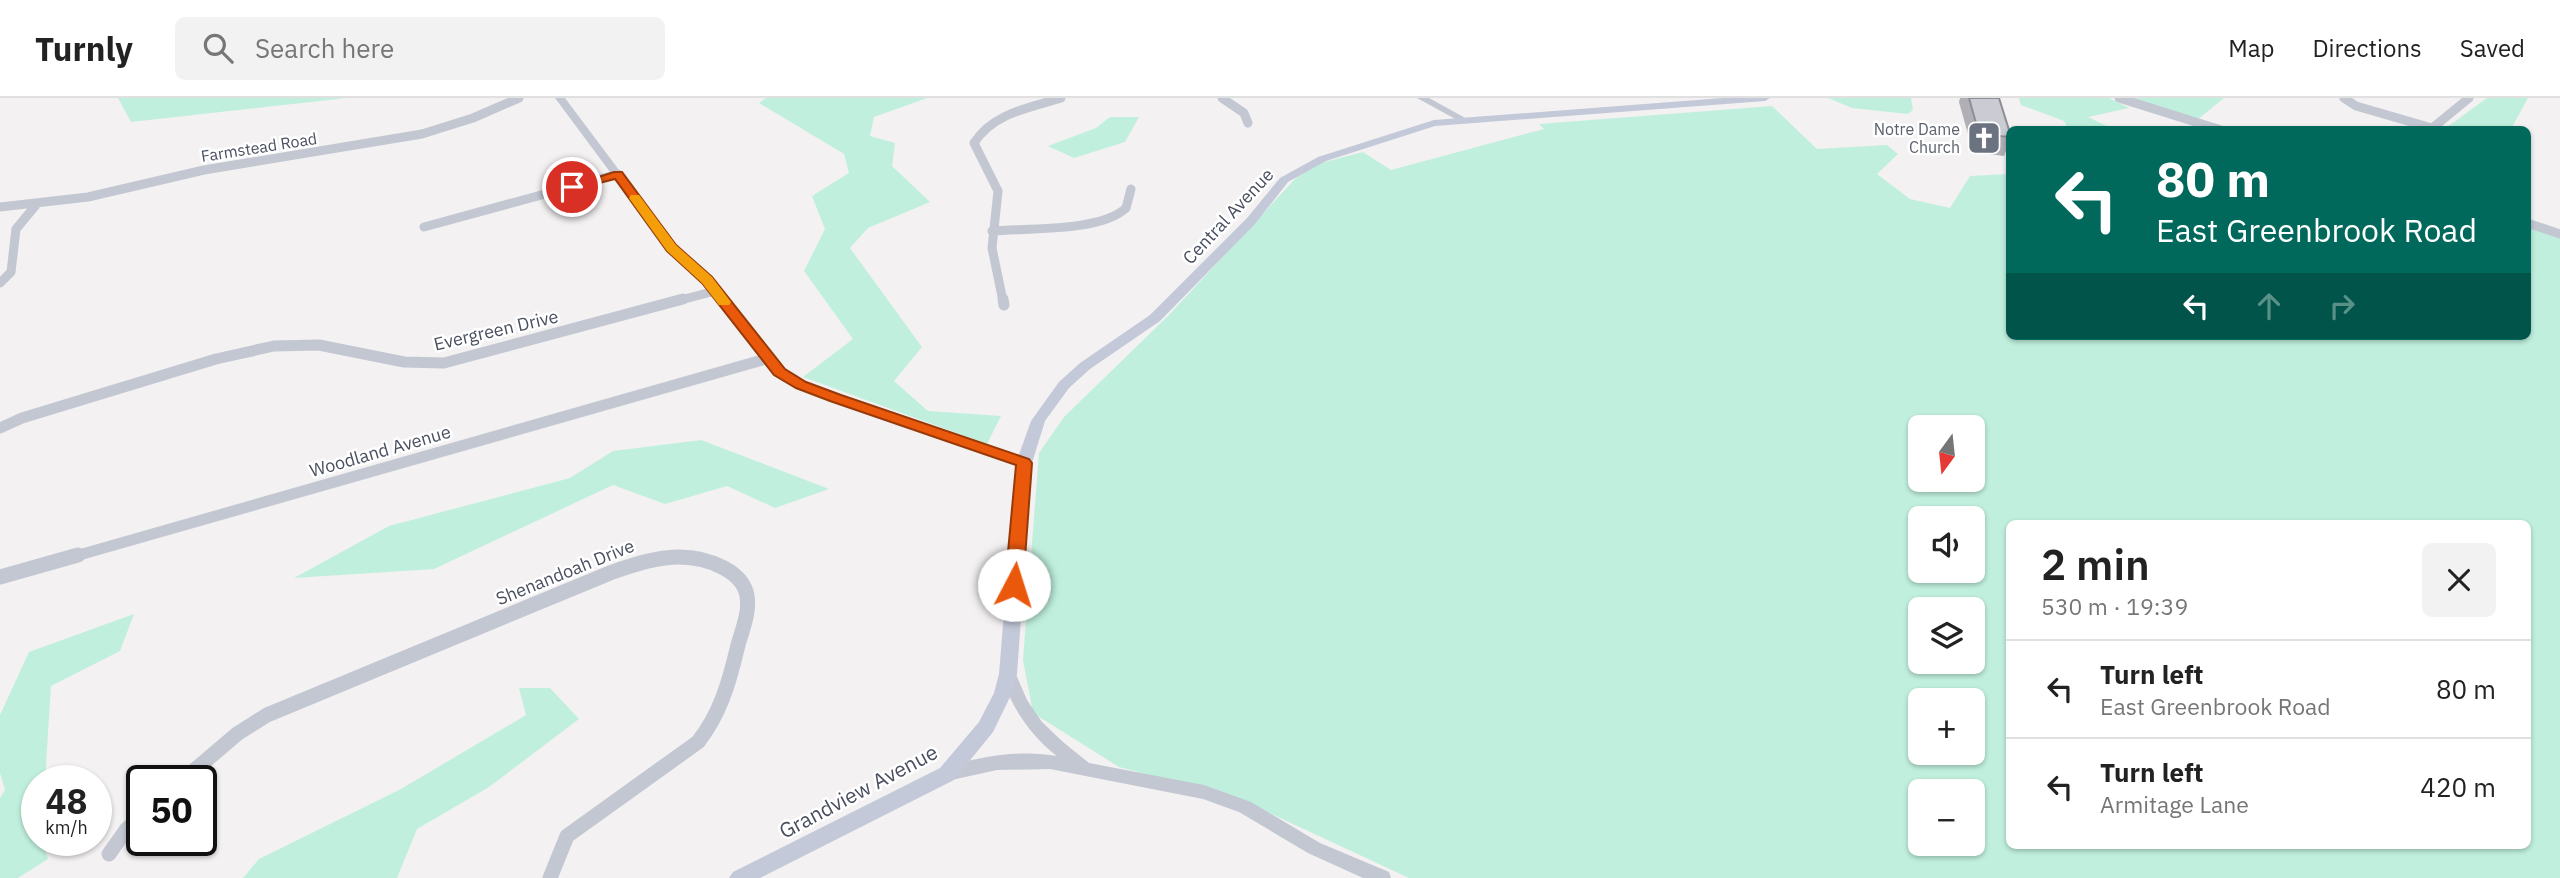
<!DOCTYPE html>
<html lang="en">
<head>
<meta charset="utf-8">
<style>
	:root { --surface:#fff; --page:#f2f2f2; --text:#222; --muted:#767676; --line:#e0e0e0 }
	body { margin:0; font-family:"IBM Plex Sans",sans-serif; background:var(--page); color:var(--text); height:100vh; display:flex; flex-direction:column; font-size:26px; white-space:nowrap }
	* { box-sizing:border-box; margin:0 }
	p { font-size:23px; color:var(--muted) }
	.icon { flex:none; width:38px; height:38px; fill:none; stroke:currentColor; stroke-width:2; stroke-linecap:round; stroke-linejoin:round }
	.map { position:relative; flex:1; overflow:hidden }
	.sheet { position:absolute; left:2006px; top:422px; width:525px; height:329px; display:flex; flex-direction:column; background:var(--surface); border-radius:10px; box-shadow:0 2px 5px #0004 }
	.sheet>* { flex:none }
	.guide { position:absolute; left:2006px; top:28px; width:525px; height:214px; border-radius:10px; box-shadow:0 2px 5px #0004; background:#00695c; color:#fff; overflow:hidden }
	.needle { width:46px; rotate:195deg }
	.controls { position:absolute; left:1908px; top:317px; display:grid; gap:14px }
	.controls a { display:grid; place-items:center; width:77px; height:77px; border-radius:10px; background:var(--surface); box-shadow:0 2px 5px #0004; font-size:35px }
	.speed { position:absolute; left:21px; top:667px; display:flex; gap:14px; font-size:35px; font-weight:700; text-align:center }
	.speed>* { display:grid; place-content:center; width:91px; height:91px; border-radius:50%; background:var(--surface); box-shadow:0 2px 5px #0004; line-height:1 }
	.speed small { font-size:18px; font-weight:400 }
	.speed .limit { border:4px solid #111; border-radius:10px; background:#fff; color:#111 }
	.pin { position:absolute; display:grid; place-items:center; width:60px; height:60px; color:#fff; margin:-30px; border:4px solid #fff; border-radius:50%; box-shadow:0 2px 7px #0007 }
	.me { position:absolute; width:77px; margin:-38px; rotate:5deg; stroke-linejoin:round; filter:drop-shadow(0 0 5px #0008) }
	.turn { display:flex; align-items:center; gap:24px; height:147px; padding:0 35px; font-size:32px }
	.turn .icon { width:91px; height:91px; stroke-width:2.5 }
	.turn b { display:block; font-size:49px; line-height:60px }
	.lanes { display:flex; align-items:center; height:66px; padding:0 35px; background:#0003; justify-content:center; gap:35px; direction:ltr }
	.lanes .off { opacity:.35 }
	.round { display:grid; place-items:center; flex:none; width:74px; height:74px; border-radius:10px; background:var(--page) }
	.overview { display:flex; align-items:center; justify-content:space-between; height:119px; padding:0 35px }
	h1 { font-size:42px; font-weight:600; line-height:52px }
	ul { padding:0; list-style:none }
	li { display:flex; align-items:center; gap:21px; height:98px; padding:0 35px; border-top:2px solid var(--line) }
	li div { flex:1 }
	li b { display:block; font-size:26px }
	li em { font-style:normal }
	header { display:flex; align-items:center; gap:42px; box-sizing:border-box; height:98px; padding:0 35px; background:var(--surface); border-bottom:2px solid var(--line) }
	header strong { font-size:33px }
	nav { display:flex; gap:38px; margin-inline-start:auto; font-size:24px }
	.search { width:490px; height:63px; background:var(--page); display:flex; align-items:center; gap:18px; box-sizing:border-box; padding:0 24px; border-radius:10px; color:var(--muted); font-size:26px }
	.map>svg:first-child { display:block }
</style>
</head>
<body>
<header>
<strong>Turnly</strong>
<div class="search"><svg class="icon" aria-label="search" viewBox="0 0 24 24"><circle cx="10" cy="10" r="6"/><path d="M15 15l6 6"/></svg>Search here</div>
<nav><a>Map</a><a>Directions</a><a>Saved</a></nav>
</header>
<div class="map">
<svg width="2560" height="780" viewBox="0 0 2560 780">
	<rect width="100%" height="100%" fill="#f3f1f1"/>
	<path fill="#c0f0dd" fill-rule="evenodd" d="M118 0H347L131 24Z
		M766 0H927L874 19 870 38 895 45 892 68 930 104 868 130 850 150 922 249 894 283 928 313 1001 318 987 346 803 279 853 241 804 173 825 131 812 98 849 75 844 56 759 5Z
		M1828 0H1911L1913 12 1908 16 1852 10Z
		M2019 0H2109L2129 10 2088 19 2113 31H2068L2064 23 2021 7Z
		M2134 0H2224L2197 22Z
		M2487 0H2528L2511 31 2459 32 2447 29Z
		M1772 8 1817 51 1887 47 1898 56 1877 76 1910 101 1950 110 1970 78 2009 76V238H2527V128L2560 139V780H1409L1235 699 1119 669 1033 615 1023 562 1039 355 1064 319 1168 218 1295 81 1317 66 1363 54 1391 72 1544 31 1539 26ZM1920 329H1972V382H1920ZM1920 420H1972V472H1920ZM2009 425H2527V747H2009ZM1920 511H1972V564H1920ZM1920 602H1972V654H1920ZM1920 693H1972V746H1920Z
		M1110 19H1139L1125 44 1074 60 1048 48 1096 30Z
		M701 342 829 391 775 410 727 388 665 406 613 387 434 471 294 480 389 428 570 380 613 353Z
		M134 516 120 553 51 588 45 682H37V742H42L48 761 18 780H0V700L5 692 0 675V617L29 554Z
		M519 590H550L579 621 489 689 417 731 397 780H243L259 761 401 691 526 617Z"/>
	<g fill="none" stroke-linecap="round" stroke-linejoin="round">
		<path stroke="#c2c7d2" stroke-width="9" d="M1222 0 1244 15 1248 25
			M2119 0 2221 32
			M2344 0 2356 8 2432 30
			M2430 32 2469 0
			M0 109 88 99 204 72 422 36 473 20 519 0
			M2527 125 2560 136
			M424 129 618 76
			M992 133C1026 130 1101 134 1126 110L1131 91
			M0 185 11 174 16 131 36 107
			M677 203 715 193
			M1003 203 992 150 998 93 974 45C993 15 1029 10 1061 0"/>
		<path stroke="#c2c7d2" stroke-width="11" d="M1003 201 1004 207
			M0 330 22 320 216 261 274 248 319 247 404 264 444 265 683 201
			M72 459 769 260
			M668 459H688"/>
		<path stroke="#c2c7d2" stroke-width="15" d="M0 479 78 457
			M183 682 237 636 267 617 610 475C648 461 686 450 724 470 735 476 745 485 747 498 750 516 741 534 737 551 729 585 720 616 698 644L567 738 550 780
			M109 756 126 732 142 718"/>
		<path fill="#c2c7d2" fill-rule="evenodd" d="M555 0H565L676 148 711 180 784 271 806 284 1029 362 1031 365 1029 368H1019L796 290 776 277 703 184 668 152Z
			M1417 0H1429L1469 22 1461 24Z
			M1008 570 1014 572 1027 602 1042 624 1063 644 1089 665 1204 687 1251 704 1320 745 1389 774 1391 780H1363L1308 755 1239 714 1203 701 1050 671 997 672 947 683 941 681 938 676 941 671C977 659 1019 651 1057 658 1029 637 1012 609 1000 576L1002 572Z"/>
		<path fill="#c4c9d9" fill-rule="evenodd" d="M1723 0H1770L1765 3 1435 28 1326 63 1288 84 1255 126 1160 223 1090 271 1069 290 1045 323 1032 365 1017 576 1012 595 993 634 954 682 760 780H729L733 774 940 670 979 624 994 595 999 576 1016 365 1031 323 1059 284 1080 265 1150 217 1247 120 1280 80 1318 59 1434 22Z"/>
	</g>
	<path fill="#afafb5" d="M1960 0H1999L2009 32V45L2004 58 1973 54 1959 4Z"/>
	<path fill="#cbccd3" stroke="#8e8f94" stroke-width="2" d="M1969 0H1999L2009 32V39L1979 36Z"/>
	<path fill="#ea580c" stroke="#983908" stroke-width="2" d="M614 74H622L676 147 712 179 785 271 806 284 841 297 1029 361 1032 365 1023 487 1020 492 1014 493 1005 487 1016 367 830 303 796 290 774 277 702 185 667 153 615 81 572 92 567 89Z"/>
	<path fill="#f59e0b" d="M631 97H639L676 147 712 179 731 204 729 207H719L702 185 667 153 629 100Z"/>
	<defs>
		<symbol id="church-square" viewBox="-11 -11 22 22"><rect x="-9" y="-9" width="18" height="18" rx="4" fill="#6b7280" stroke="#fff"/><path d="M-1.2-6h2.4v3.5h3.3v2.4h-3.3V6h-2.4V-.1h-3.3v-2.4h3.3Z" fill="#fff"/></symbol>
	</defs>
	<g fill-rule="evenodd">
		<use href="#church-square" x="1965" y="21" width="38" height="38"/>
	</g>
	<g text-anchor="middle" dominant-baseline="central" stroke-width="5" stroke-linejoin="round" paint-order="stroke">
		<g font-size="16" fill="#5b616d" stroke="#fff" text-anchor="end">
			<text x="1960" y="31">Notre Dame<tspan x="1960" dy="18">Church</tspan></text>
		</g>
		<g font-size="16" fill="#494f5f" stroke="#fff">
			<text transform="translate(259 49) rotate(-9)">Farmstead Road</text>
		</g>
		<g font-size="18" fill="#494f5f" stroke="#fff">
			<text transform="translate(1228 118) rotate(-47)">Central Avenue</text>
			<text transform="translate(496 232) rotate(-13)">Evergreen Drive</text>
			<text transform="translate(380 353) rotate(-16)">Woodland Avenue</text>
			<text transform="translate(565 474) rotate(-22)">Shenandoah Drive</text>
		</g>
		<g font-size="21" fill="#494f5f" stroke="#fff">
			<text transform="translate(858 693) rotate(-28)">Grandview Avenue</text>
		</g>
	</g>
</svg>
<div class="controls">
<a><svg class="needle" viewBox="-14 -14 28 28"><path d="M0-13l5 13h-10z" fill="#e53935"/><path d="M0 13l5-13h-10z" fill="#767676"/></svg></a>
<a><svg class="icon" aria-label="sound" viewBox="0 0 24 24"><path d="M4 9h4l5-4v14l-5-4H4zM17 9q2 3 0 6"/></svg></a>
<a><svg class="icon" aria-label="layers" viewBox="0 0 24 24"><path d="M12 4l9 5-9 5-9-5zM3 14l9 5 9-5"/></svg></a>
<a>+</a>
<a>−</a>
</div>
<div class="speed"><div>48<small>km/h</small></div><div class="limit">50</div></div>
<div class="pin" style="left:572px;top:89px;background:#d93025"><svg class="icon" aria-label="arrive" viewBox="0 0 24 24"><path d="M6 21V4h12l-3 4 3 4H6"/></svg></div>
<svg class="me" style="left:1014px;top:487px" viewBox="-20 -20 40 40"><circle r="19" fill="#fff"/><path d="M0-13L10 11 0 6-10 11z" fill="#ea580c"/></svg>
<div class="guide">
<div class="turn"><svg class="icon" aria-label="left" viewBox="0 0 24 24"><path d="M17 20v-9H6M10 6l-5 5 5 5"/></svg><div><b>80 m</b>East Greenbrook Road</div></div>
<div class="lanes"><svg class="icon" aria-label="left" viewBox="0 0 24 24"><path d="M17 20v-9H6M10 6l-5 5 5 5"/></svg><svg class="icon off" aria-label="ahead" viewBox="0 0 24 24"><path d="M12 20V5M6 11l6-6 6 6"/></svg><svg class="icon off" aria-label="right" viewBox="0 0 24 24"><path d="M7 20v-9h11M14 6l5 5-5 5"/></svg></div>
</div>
<section class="sheet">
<div class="overview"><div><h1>2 min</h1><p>530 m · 19:39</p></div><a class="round"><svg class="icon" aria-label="close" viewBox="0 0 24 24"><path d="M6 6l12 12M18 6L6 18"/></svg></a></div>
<ul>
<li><svg class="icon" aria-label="left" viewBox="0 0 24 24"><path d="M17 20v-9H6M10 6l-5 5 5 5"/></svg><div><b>Turn left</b><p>East Greenbrook Road</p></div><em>80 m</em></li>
<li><svg class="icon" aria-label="left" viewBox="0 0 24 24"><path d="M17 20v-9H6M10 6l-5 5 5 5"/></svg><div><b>Turn left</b><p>Armitage Lane</p></div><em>420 m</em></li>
</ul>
</section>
</div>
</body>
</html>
